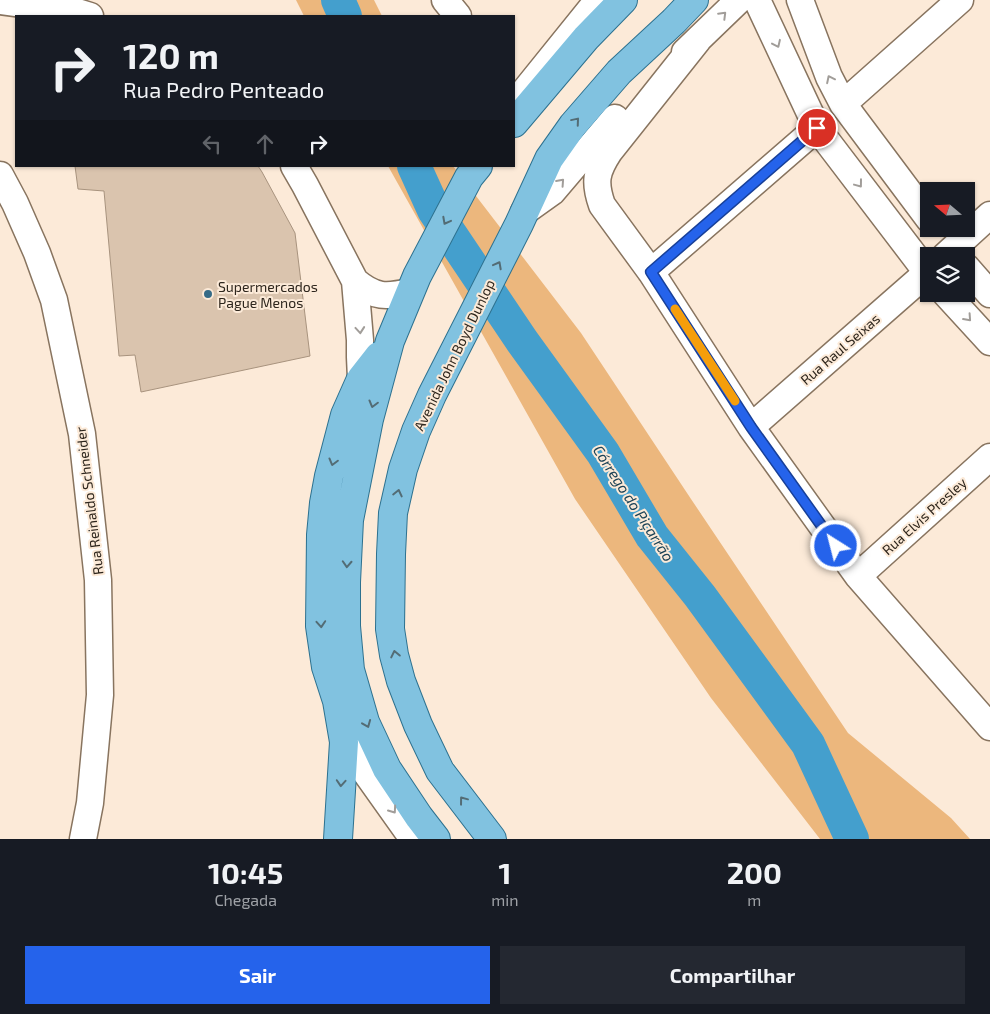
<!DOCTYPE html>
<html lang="pt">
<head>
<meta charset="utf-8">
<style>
	:root { --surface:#171b24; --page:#242831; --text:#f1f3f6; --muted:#9ea1a6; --accent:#2563eb }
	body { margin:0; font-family:"Exo 2",sans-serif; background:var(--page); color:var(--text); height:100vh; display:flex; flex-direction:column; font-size:19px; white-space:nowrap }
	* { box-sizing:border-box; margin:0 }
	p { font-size:16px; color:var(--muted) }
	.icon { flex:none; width:28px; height:28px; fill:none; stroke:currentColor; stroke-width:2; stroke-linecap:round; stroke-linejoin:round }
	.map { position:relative; height:839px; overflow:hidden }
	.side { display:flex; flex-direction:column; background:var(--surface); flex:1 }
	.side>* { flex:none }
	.top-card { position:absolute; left:15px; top:15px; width:500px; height:152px; border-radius:0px; box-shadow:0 1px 4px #0004; background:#171b24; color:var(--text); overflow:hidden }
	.needle { width:32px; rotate:289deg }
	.fabs { position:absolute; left:920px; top:182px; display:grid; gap:10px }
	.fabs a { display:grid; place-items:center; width:55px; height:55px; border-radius:0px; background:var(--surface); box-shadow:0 1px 4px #0004; font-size:25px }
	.pin { position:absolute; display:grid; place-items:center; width:42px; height:42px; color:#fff; margin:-21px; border:2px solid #fff; border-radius:50%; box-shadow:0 1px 5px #0007 }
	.me { position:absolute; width:55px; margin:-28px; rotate:324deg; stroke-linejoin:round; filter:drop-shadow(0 0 4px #0008) }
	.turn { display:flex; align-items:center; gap:18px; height:105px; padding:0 25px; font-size:22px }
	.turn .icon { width:65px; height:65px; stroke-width:2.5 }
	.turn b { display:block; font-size:35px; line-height:42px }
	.lanes { display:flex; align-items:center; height:48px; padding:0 25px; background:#0003; justify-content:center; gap:25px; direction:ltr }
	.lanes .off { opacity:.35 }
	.eta { display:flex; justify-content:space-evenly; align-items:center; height:85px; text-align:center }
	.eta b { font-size:30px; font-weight:700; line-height:35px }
	.action { display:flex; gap:10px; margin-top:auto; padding:10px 25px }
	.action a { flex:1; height:58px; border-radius:0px; background:var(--accent); color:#fff; font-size:20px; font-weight:700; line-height:58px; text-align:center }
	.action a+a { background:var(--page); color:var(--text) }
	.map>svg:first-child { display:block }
</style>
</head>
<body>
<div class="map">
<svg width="990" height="839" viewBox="0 0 990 839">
	<rect width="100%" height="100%" fill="#fcead8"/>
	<path fill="#ecb77d" d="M296 0H374L382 16H304Z
		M388 166H453L581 333 691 499 848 733 951 818 970 839H820L711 698 575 499Z"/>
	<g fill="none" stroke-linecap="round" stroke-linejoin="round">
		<path stroke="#449fcd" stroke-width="34" d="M338 0 345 16
			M414 166 434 210 522 341 603 453 652 536 700 596 808 744 852 839"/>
	</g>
	<path fill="#dac4ae" stroke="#a8937e" d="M75 166H258L262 172 295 233 310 356 141 392 135 355 119 356 104 191 78 189Z"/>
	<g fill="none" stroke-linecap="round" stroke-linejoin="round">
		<defs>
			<path id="minor" d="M445 0 458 16
				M757 0 817 128 929 275
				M800 0 829 77 843 104 929 219
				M0 1 74 11 90 16
				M698 40 609 152C596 172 594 182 602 205L651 272 751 427 858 576 990 727
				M685 52 739 0
				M523 93 598 0
				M843 104 960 0
				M294 166 305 185 355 281C375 298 386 297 410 292
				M0 175 15 203 37 253 54 300 82 434 98 580 100 695 90 803 83 839
				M524 212 552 192 615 118
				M945 256 990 215
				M966 267 990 294
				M651 272 817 128
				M355 281 360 340V357L361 379
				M946 294 990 342
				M751 427 929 271
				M858 576 990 457
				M344 742 413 839"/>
			<path id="major" d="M514 123 586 38 623 0
				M338 839 344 742 337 701 326 667 320 626 321 535 324 503 329 476 345 415 361 379 379 356
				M436 839 419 817 387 769 365 722 350 670 346 626V582L349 520 369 419 387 352 390 341 417 276 469 177 478 166
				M492 839 440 771 418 725 401 681 394 655 390 629 391 554 393 513 403 469 416 431 432 395 519 224 549 159 573 125 619 72 674 21 694 0"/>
		</defs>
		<use href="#minor" stroke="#88745f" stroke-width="29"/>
		<use href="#major" stroke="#2d718f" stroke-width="30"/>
		<use href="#minor" stroke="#fff" stroke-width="26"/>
		<use href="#major" stroke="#81c2e0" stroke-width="28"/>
	</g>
	<defs><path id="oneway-chevron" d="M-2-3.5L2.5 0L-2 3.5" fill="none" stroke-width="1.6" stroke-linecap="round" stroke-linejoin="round" transform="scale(1.25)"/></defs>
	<g stroke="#a19d99">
		<use href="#oneway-chevron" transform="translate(723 15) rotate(-45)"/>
		<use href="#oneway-chevron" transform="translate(777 44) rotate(65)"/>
		<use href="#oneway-chevron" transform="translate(830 79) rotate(-116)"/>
		<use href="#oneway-chevron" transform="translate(561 182) rotate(-48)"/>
		<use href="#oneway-chevron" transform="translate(859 184) rotate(53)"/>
		<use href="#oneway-chevron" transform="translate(968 318) rotate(48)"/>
		<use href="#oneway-chevron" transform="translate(360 330) rotate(85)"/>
		<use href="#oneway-chevron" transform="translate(393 810) rotate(55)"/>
	</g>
	<g stroke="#536c75">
		<use href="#oneway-chevron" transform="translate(576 121) rotate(-50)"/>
		<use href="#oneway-chevron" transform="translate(446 221) rotate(118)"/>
		<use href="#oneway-chevron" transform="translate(498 265) rotate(-62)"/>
		<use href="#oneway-chevron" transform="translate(373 404) rotate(105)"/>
		<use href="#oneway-chevron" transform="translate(333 462) rotate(105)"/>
		<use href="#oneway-chevron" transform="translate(398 493) rotate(-77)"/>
		<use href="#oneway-chevron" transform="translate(347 564) rotate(93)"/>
		<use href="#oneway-chevron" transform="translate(321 624) rotate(86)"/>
		<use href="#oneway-chevron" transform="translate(395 654) rotate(-102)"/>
		<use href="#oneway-chevron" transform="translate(367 724) rotate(68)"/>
		<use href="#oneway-chevron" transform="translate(341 783) rotate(94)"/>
		<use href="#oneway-chevron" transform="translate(463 800) rotate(-127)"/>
	</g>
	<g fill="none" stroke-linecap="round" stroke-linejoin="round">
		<defs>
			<path id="route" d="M817 128 651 272 751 427 836 546"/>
		</defs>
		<use href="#route" stroke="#184099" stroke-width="12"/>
		<use href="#route" stroke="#2563eb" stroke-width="9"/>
		<path stroke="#f59e0b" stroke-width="9" d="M675 309 735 401"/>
	</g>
	<circle fill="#366b87" stroke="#fcead8" stroke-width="2" cx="208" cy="294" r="5"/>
	<g text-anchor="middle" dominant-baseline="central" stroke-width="4" stroke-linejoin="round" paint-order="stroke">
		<g font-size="14" fill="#2e261d" stroke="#fcead8" text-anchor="start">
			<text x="218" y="286">Supermercados<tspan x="218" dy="16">Pague Menos</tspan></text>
		</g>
		<g font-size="14" fill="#2e261d" stroke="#fcead8">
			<text transform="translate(840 349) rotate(-41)">Rua Raul Seixas</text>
			<text transform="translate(454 355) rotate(-64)">Avenida John Boyd Dunlop</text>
			<text transform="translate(89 501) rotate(-97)">Rua Reinaldo Schneider</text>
			<text transform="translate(924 516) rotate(-42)">Rua Elvis Presley</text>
		</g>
		<g font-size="15" font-style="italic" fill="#1b4256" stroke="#fcead8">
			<text transform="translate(634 503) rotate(57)">Córrego do Piçarrão</text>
		</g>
	</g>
</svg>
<div class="fabs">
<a><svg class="needle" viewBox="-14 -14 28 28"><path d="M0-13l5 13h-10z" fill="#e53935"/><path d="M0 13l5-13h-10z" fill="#9ea1a6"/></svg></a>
<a><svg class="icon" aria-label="layers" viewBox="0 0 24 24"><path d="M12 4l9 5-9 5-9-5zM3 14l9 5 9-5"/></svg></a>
</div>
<div class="pin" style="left:817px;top:128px;background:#d93025"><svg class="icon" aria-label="arrive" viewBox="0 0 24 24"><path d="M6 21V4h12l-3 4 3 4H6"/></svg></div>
<svg class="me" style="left:836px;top:546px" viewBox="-20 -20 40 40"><circle r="17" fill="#2563eb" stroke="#fff" stroke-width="3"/><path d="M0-11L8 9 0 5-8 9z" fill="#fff"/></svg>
<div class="top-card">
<div class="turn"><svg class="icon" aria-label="right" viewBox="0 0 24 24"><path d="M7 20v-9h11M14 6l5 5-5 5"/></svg><div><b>120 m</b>Rua Pedro Penteado</div></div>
<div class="lanes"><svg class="icon off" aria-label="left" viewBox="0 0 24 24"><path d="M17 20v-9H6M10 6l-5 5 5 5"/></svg><svg class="icon off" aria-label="ahead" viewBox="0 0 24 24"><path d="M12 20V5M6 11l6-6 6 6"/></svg><svg class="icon" aria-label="right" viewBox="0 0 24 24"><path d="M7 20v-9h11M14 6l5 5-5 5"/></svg></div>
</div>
</div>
<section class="side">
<div class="eta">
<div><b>10:45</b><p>Chegada</p></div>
<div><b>1</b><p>min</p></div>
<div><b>200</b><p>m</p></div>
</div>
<div class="action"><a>Sair</a><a>Compartilhar</a></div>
</section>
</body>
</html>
